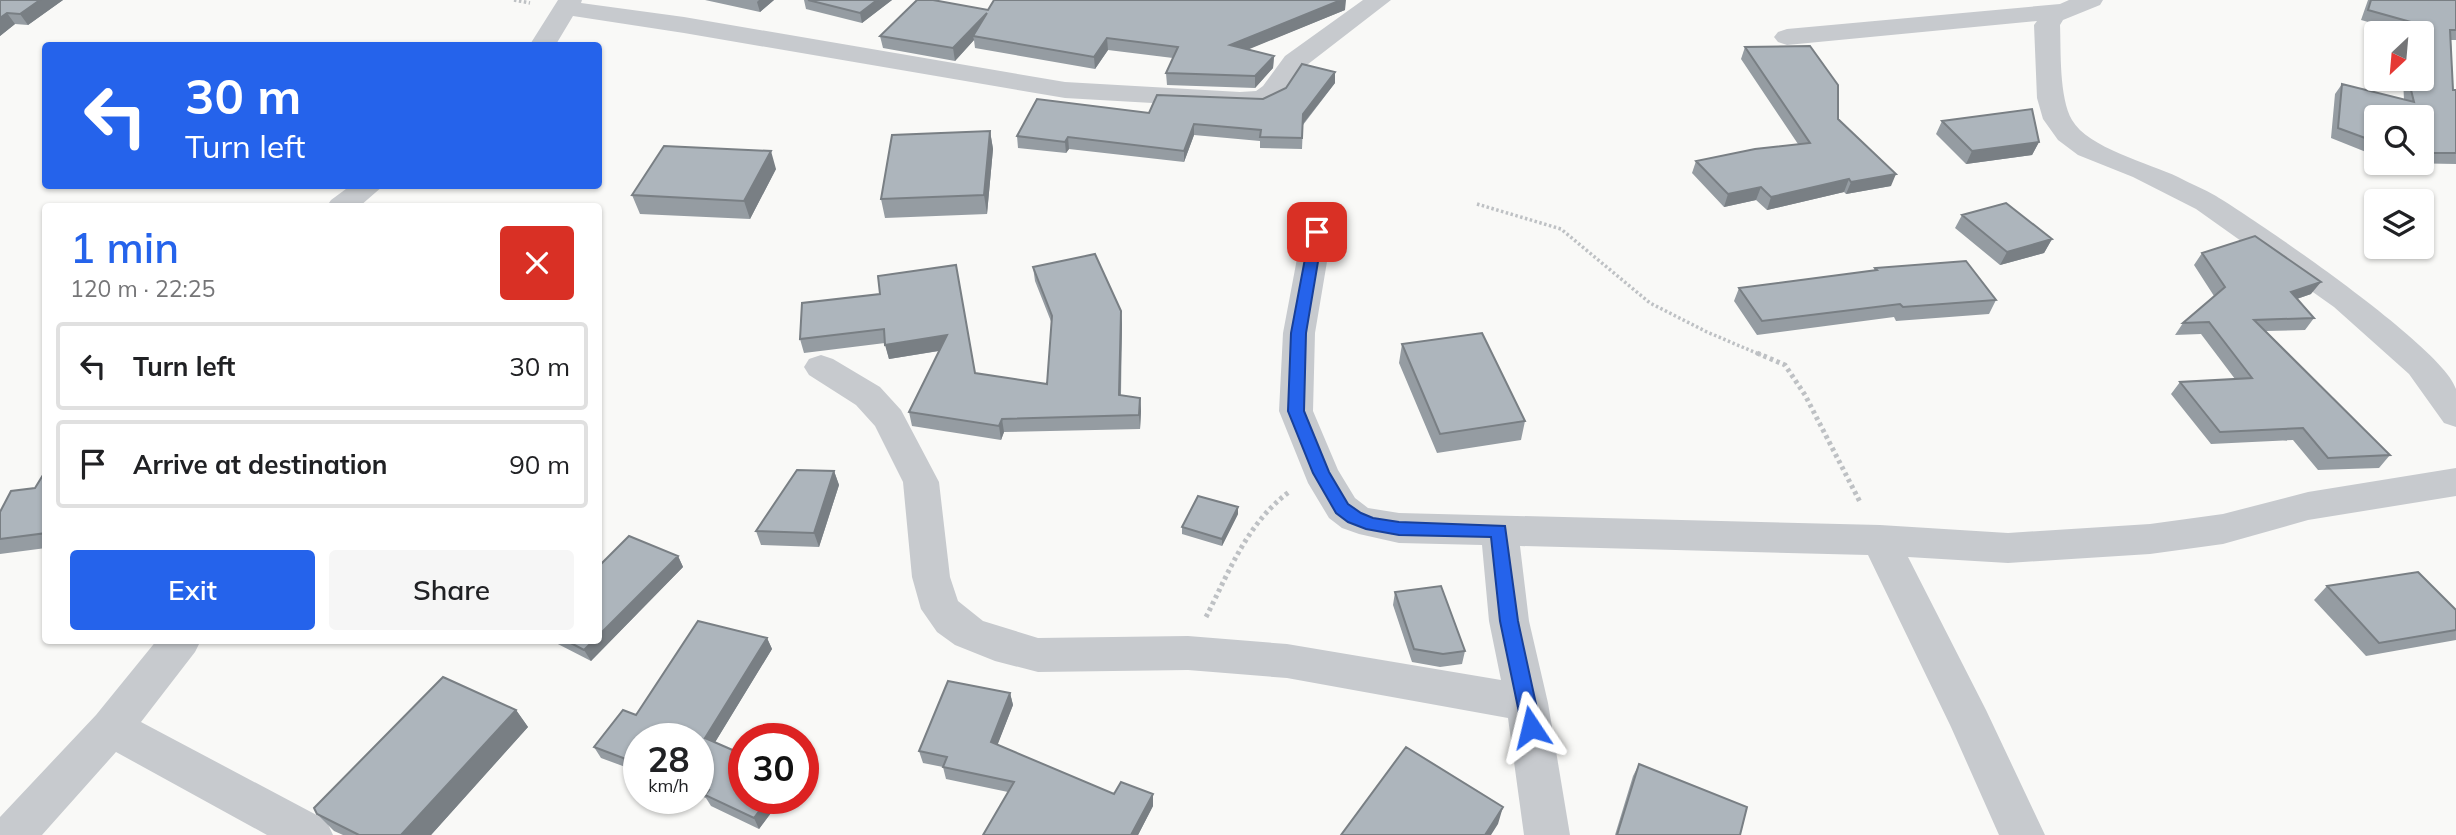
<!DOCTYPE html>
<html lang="en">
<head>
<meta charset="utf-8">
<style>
	:root { --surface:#fff; --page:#f6f6f6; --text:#202124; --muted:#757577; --line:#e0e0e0; --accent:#2563eb }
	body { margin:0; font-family:Mulish,sans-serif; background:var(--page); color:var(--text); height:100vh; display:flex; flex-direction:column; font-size:26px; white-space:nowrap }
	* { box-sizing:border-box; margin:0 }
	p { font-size:23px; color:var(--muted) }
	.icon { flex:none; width:38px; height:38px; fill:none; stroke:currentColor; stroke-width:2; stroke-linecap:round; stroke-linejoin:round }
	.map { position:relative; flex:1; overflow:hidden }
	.panel { position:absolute; left:42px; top:203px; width:560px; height:441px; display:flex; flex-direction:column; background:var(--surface); border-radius:7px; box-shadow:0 2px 5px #0004 }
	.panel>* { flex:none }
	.guide { position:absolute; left:42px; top:42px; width:560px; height:147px; border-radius:7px; box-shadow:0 2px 5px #0004; background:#2563eb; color:#fff; overflow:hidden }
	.needle { width:46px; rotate:206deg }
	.controls { position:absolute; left:2364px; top:21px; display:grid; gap:14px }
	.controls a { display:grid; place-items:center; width:70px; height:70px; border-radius:7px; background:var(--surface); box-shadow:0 2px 5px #0004; font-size:35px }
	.speed { position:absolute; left:623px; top:723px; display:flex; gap:14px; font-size:35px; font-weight:700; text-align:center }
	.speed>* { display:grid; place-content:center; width:91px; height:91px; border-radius:50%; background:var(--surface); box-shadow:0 2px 5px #0004; line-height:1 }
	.speed small { font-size:18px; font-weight:400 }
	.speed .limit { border:10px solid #d22; background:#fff; color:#111 }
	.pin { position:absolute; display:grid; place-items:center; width:60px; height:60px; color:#fff; margin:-30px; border-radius:14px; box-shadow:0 4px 10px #0006 }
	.me { position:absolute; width:77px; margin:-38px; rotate:350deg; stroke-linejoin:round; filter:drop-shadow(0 0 5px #0008) }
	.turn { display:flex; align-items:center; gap:24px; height:147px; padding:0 28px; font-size:32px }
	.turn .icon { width:91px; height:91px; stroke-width:2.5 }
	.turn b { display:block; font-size:49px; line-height:60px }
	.round { display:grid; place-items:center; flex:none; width:74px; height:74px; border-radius:7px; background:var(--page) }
	.headline { display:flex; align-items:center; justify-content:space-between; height:119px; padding:0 28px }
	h1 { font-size:42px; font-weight:600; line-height:52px; color:var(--accent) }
	.action { display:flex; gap:14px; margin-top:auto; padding:14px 28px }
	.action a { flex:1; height:80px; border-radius:7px; background:var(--accent); color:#fff; font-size:28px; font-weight:600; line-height:80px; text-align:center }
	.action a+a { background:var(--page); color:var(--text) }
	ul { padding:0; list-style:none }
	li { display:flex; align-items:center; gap:21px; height:88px; margin:0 14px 10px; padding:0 14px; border:4px solid var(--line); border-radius:7px }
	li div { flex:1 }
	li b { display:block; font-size:26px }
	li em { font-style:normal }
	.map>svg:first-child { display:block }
</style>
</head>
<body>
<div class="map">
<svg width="2456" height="835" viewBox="0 0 2456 835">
	<rect width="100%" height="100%" fill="#f9f9f7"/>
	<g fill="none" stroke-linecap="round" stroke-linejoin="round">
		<path stroke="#bec1c4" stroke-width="3.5" stroke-dasharray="2.5 2.5" stroke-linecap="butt" d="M514 0 530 3
			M1477 204 1561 229 1650 303 1707 332 1761 355"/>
		<path stroke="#bec1c4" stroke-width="5" stroke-dasharray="3.5 3.5" stroke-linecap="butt" d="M1757 353 1785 365 1805 395 1860 502
			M1206 617C1229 572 1247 523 1289 492"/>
		<path fill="#c7cace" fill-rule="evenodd" d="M558 0H582L581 3 684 17 1065 82 1240 92 1256 91 1263 86 1285 56 1363 0H1391L1303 68 1283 98 1263 107 1240 108 1065 98 684 33 573 16 555 46H529Z
			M2069 0H2103L2100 5 2063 20 2060 25C2061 51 2059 97 2072 120 2088 148 2149 163 2178 177 2191 184 2204 189 2216 196 2259 222 2444 348 2456 389 2456 400 2456 416 2456 427L2444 423 2409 374 2334 307 2196 209 2133 177 2078 155 2058 140 2043 119 2037 98 2034 25 2037 21 1787 45 1778 42 1774 37 1778 32 1787 29 2060 4Z
			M350 186H383L360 206H327L331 200Z
			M1317 223 1328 225 1332 232 1315 333 1313 411 1338 470 1355 498 1368 508 1399 513 1880 525 2008 533 2150 524 2223 514 2308 492 2456 468V496L2308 520 2223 544 2150 554 2008 563 1908 557 1986 710 2045 835H1999L1951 727 1868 555 1520 546 1529 621 1548 703 1570 835H1524L1508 718 1287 678 1188 670 1038 672 995 661 955 645 937 632 921 609 912 577 903 482 875 426 856 405 809 375 804 367 809 359 821 355 833 359 880 387 901 410 939 482 950 577 958 601 983 621 1038 638 1188 636 1287 644 1501 680 1489 621 1482 545 1399 543 1359 534 1342 528 1329 518 1308 483 1279 411 1283 333 1302 232 1306 225Z
			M157 640H201L195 652 141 722 326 820 333 835H267L116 752 42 835H0V817L96 715Z"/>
	</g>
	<path fill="#959ca2" d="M0 0H63L28 25 15 24 0 36Z
		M705 0H774L760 12Z
		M804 0H892L862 23 806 9Z
		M2368 0H2456V40H2451L2453 90H2456V164L2400 163H2422V117H2376V156L2331 138 2335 94 2342 84 2404 100 2403 79H2422V33H2404V32L2361 20Z
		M988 10H1345L1248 49 1274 56 1273 68 1255 88 1167 85 1166 73 1173 58 1108 50 1095 69 975 48 974 40 955 61 883 48 880 36Z
		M1745 47 1838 119 1891 186 1846 194 1844 192 1767 210 1756 200 1724 207 1692 173 1696 161 1798 144 1741 59Z
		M1335 83 1303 125 1302 149 1260 148V141L1194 135 1184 162 1069 149 1066 153 1018 148 1017 136 1149 113 1263 99Z
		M1942 121 2039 142 2032 155 1966 164 1936 134Z
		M990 131 993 149 987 214 885 218 881 199Z
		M776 169 750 219 640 214 632 195Z
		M1962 215 2052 239 2044 253 2000 265 1955 228Z
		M2202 253 2311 294 2297 299 2314 318 2305 330 2266 331 2390 455 2379 468 2318 470 2293 440 2211 444 2171 394 2180 382 2235 379 2201 334 2175 335 2183 323 2214 296 2194 265Z
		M1033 267 1121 311 1122 324 1121 395 1140 398 1141 411 1140 429 1004 432 1001 440 912 426 909 412 939 351 889 359 885 343 804 353 800 339 880 294 975 373 1047 384 1052 324 1035 281Z
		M1875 268 1996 300 1989 314 1896 321 1894 317 1757 335 1734 301 1739 288 1873 271Z
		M1402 344 1525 421 1521 440 1437 453 1399 363Z
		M46 470V548L0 554V512L35 488Z
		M834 471 839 485 819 547 761 545 756 531Z
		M1238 514 1222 546 1182 534V527Z
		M678 556 683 567 591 661 552 641 598 640Z
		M2327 586 2456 610V640L2366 656 2314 600Z
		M1395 592 1465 651 1462 664 1440 667 1412 662 1393 605Z
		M767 638 772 649 715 742 744 798H782L759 829 711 806 706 798 698 795V738H639V772L601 758 594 747 636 715Z
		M1010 693 1013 705 997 745 1114 794H1153V806L1138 835H983L1008 792 946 779 943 767 923 763 919 751Z
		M516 710 528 727 431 835H343L334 831 317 814Z
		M1639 764 1740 835H1615L1633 776Z"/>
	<path fill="#797f84" d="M40 0H63L28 25 20 14Z
		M759 0H774L760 12 757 2Z
		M877 0H892L862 23 860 13Z
		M1341 0H1346L1345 10 1230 57V45Z
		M7 13 15 24 0 36V18Z
		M987 13 973 36 974 40 955 61 953 48Z
		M1107 38 1108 50 1095 69 1094 57Z
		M1274 56 1273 68 1255 88V76Z
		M1335 72V83L1302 125 1303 114Z
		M1194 124V135L1184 162V151Z
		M990 131 993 149 987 214 984 195Z
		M1068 137 1069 149 1066 153 1065 142Z
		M2039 142 2032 155 1966 164 1972 151Z
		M771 151 776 169 750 219 744 201Z
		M1896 174 1891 186 1846 194 1851 182Z
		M1849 179 1844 192 1767 210 1771 197Z
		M1761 187 1756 200 1724 207 1728 194Z
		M2052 239 2044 253 2000 265 2007 252Z
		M2321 282 2311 294 2282 304 2291 292Z
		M1121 311 1122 324 1120 408 1119 395Z
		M947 335 950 349 889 359 885 345Z
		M1140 398 1141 411 1140 429 1139 415Z
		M1002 419 1004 432 1001 440 999 426Z
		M834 471 839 485 819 547 814 533Z
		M1238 507V514L1222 546V539Z
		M678 556 683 567 591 661 584 650 594 640H598V636Z
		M767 638 772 649 711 749 705 738Z
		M1010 693 1013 705 994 754 991 742Z
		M516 710 528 727 431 835H401Z
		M1153 794V806L1138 835H1131Z
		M769 798H782L759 829 754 818Z
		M1503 807 1498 824 1491 835H1485Z"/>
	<path fill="#adb5bc" stroke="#797f84" stroke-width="2" d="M0 0H40L20 14 7 13 0 18Z
		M808 0H877L860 13Z
		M917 0H933L988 10 994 0H1341L1230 45 1274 56 1255 76 1166 73 1178 47 1107 38 1094 57 973 36 987 13 953 48 880 36Z
		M2371 0H2456V30H2450L2453 90H2456V153H2422V117H2376V142L2338 128 2342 84 2414 102 2410 86V79H2422V33H2411V22L2368 10Z
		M1810 46 1838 85V119L1896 174 1851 182 1849 179 1771 197 1761 187 1728 194 1696 161 1755 149 1810 143 1745 47Z
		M1302 64 1335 72 1303 114 1302 138 1260 137 1261 130 1194 124 1184 151 1068 137 1065 142 1017 136 1037 99 1149 113 1157 95 1263 99 1286 88Z
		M2032 109 2039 142 1972 151 1942 121Z
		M990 131 984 195 881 199 892 135Z
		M664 146 771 151 744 201 632 195Z
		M2006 203 2052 239 2007 252 1962 215Z
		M2255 236 2321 282 2291 292 2314 318 2254 320 2390 455 2328 458 2303 428 2220 432 2180 382 2252 378 2209 322 2183 323 2225 287 2202 253Z
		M1095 254 1121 311 1119 395 1140 398 1139 415 1002 419 999 426 909 412 947 335 885 345 884 329 800 339 802 303 880 294 878 276 956 265 975 373 1047 384 1052 316 1033 267Z
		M1966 261 1996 300 1903 307 1900 304 1762 321 1739 288 1877 270 1875 268Z
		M1482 333 1525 421 1440 434 1402 344Z
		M46 470V533L0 539V512L11 491 35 488Z
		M797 470 834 471 814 533 756 531Z
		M1198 496 1238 507 1222 539 1182 527Z
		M629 536 678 556 598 636V567Z
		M2418 572 2456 610V630L2379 643 2327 586Z
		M1441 586 1465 651 1443 654 1414 649 1395 592Z
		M698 621 767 638 705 738 744 755V798H769L754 818 705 795 709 790 698 786V738H639V764L594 747 623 710 636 715Z
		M565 640H594L584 650Z
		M443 677 516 710 401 835H359L317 814 314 808Z
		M948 681 1010 693 991 742 1114 794 1121 782 1153 794 1131 835H983L1014 782 943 767 947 757 919 751Z
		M1406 747 1503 807 1485 835H1341Z
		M1639 764 1747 807 1740 835H1617Z"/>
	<path fill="#2563eb" stroke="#184099" stroke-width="2" d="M1317 228 1323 232 1306 333 1304 411 1329 472 1348 504 1361 513 1373 518 1399 522 1505 526 1518 621 1541 727 1538 733 1531 736 1524 733 1522 727 1500 621 1491 537 1399 535 1366 529 1348 522 1336 513 1313 473 1288 411 1291 333 1310 232Z"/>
</svg>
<div class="controls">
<a><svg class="needle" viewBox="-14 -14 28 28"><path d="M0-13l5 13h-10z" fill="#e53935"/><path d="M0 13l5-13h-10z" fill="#757577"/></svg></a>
<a><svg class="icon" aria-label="search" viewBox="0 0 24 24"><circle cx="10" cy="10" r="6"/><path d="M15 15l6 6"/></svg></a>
<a><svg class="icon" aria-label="layers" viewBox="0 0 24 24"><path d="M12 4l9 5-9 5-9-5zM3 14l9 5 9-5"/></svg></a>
</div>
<div class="speed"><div>28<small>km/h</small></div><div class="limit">30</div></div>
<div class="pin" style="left:1317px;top:232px;background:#d93025"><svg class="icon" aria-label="arrive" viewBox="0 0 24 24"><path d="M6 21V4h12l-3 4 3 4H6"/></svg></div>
<svg class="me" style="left:1531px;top:727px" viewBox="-20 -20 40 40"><path d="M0-17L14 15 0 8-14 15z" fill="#2563eb" stroke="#fff" stroke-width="4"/></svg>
<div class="guide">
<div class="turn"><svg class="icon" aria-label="left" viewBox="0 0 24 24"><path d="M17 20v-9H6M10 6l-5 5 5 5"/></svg><div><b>30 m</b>Turn left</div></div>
</div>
<section class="panel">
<div class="headline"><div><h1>1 min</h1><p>120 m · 22:25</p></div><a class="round" style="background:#d93025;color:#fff"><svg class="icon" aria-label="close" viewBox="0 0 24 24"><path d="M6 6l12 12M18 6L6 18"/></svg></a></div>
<ul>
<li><svg class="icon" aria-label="left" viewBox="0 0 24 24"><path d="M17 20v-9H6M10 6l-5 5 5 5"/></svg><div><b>Turn left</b></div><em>30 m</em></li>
<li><svg class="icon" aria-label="arrive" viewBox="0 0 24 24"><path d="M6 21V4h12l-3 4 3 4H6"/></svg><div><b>Arrive at destination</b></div><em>90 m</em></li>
</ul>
<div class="action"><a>Exit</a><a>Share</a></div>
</section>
</div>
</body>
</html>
